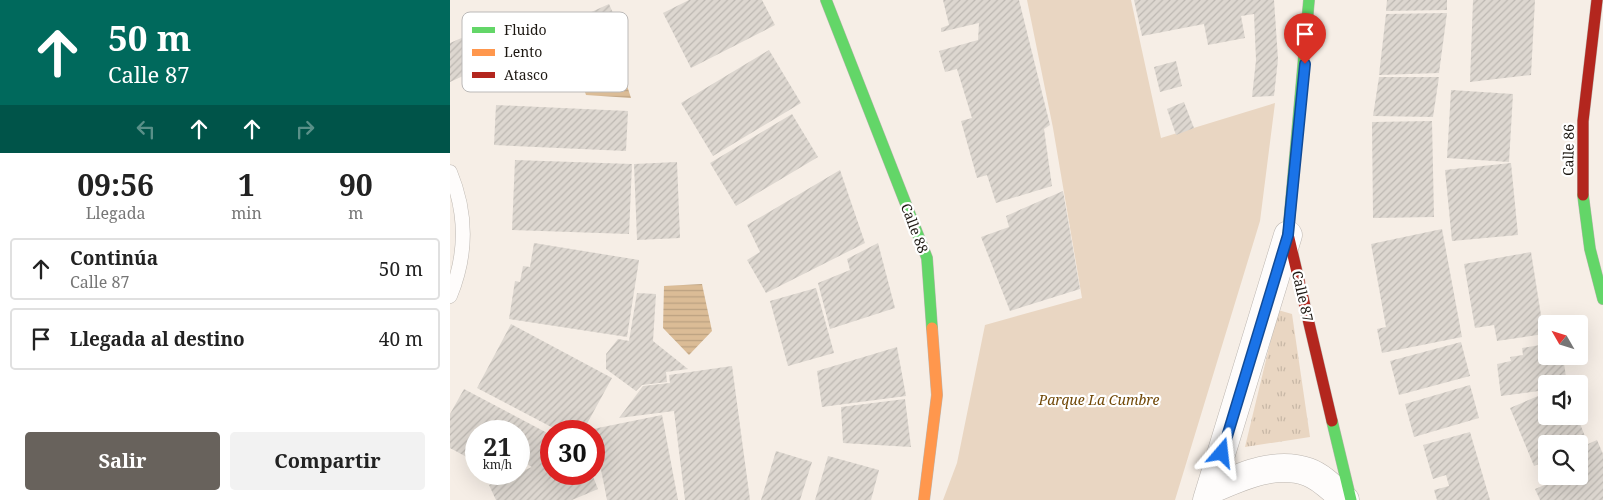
<!DOCTYPE html>
<html lang="es">
<head>
<meta charset="utf-8">
<style>
	:root { --surface:#fff; --page:#f2f2f2; --text:#222; --muted:#767676; --line:#e0e0e0; --accent:#68625c }
	body { margin:0; font-family:"Noto Serif",serif; background:var(--page); color:var(--text); height:100vh; display:flex; flex-direction:column; font-size:19px; white-space:nowrap }
	* { box-sizing:border-box; margin:0 }
	p { font-size:16px; color:var(--muted) }
	.icon { flex:none; width:28px; height:28px; fill:none; stroke:currentColor; stroke-width:2; stroke-linecap:round; stroke-linejoin:round }
	.map { position:relative; flex:1; overflow:hidden }
	.details { display:flex; flex-direction:column; background:var(--surface); width:450px }
	.details>* { flex:none }
	.top-card { background:#00695c; color:#fff; overflow:hidden }
	.needle { width:32px; rotate:309deg }
	.tools { position:absolute; left:1088px; top:315px; display:grid; gap:10px }
	.tools a { display:grid; place-items:center; width:50px; height:50px; border-radius:5px; background:var(--surface); box-shadow:0 5px 20px #0002; font-size:25px }
	.speed { position:absolute; left:15px; top:420px; display:flex; gap:10px; font-size:25px; font-weight:700; text-align:center }
	.speed>* { display:grid; place-content:center; width:65px; height:65px; border-radius:50%; background:var(--surface); box-shadow:0 5px 20px #0002; line-height:1 }
	.speed small { font-size:12px; font-weight:400 }
	.speed .limit { border:8px solid #d22; background:#fff; color:#111 }
	.pin { position:absolute; display:grid; place-items:center; width:42px; height:42px; color:#fff; margin:-51px -21px; border-radius:50% 50% 50% 0; rotate:-45deg; box-shadow:0 0 5px #0007 }
	.pin .icon { rotate:45deg }
	.me { position:absolute; width:55px; margin:-28px; rotate:17deg; stroke-linejoin:round; filter:drop-shadow(0 0 4px #0008) }
	.turn { display:flex; align-items:center; gap:18px; height:105px; padding:0 25px; font-size:22px }
	.turn .icon { width:65px; height:65px; stroke-width:2.5 }
	.turn b { display:block; font-size:35px; line-height:42px }
	.lanes { display:flex; align-items:center; height:48px; padding:0 25px; background:#0003; justify-content:center; gap:25px; direction:ltr }
	.lanes .off { opacity:.35 }
	.eta { display:flex; justify-content:space-evenly; align-items:center; height:85px; text-align:center }
	.eta b { font-size:30px; font-weight:700; line-height:35px }
	.button { display:flex; gap:10px; margin-top:auto; padding:10px 25px }
	.button a { flex:1; height:58px; border-radius:5px; background:var(--accent); color:#fff; font-size:20px; font-weight:700; line-height:58px; text-align:center }
	.button a+a { background:var(--page); color:var(--text) }
	ul { padding:0; list-style:none }
	li { display:flex; align-items:center; gap:15px; height:62px; margin:0 10px 8px; padding:0 15px; border:2px solid var(--line); border-radius:5px }
	li div { flex:1 }
	li b { display:block; font-size:19px }
	li em { font-style:normal }
	main { display:flex; flex:1; min-height:0 }
	.map>svg:first-child { display:block }
</style>
</head>
<body>
<main>
<section class="details">
<div class="top-card">
<div class="turn"><svg class="icon" aria-label="ahead" viewBox="0 0 24 24"><path d="M12 20V5M6 11l6-6 6 6"/></svg><div><b>50 m</b>Calle 87</div></div>
<div class="lanes"><svg class="icon off" aria-label="left" viewBox="0 0 24 24"><path d="M17 20v-9H6M10 6l-5 5 5 5"/></svg><svg class="icon" aria-label="ahead" viewBox="0 0 24 24"><path d="M12 20V5M6 11l6-6 6 6"/></svg><svg class="icon" aria-label="ahead" viewBox="0 0 24 24"><path d="M12 20V5M6 11l6-6 6 6"/></svg><svg class="icon off" aria-label="right" viewBox="0 0 24 24"><path d="M7 20v-9h11M14 6l5 5-5 5"/></svg></div>
</div>
<div class="eta">
<div><b>09:56</b><p>Llegada</p></div>
<div><b>1</b><p>min</p></div>
<div><b>90</b><p>m</p></div>
</div>
<ul>
<li><svg class="icon" aria-label="ahead" viewBox="0 0 24 24"><path d="M12 20V5M6 11l6-6 6 6"/></svg><div><b>Continúa</b><p>Calle 87</p></div><em>50 m</em></li>
<li><svg class="icon" aria-label="arrive" viewBox="0 0 24 24"><path d="M6 21V4h12l-3 4 3 4H6"/></svg><div><b>Llegada al destino</b></div><em>40 m</em></li>
</ul>
<div class="button"><a>Salir</a><a>Compartir</a></div>
</section>
<div class="map">
<svg width="1153" height="500" viewBox="0 0 1153 500">
	<defs>
		<pattern id="grass-tufts" width="24" height="20" patternUnits="userSpaceOnUse" patternTransform="scale(1.25)"><rect width="24" height="20" fill="#e9d6c2"/><path d="M3 7l-1-3M5 7V3M7 7l1-3M15 17l-1-3M17 17v-4M19 17l1-3" fill="none" stroke="#c7b7a6"/></pattern>
		<pattern id="water-rules" width="6" height="5" patternUnits="userSpaceOnUse" patternTransform="scale(1.25)"><rect width="6" height="5" fill="#dbbc96"/><path d="M0 2.5h6" fill="none" stroke="#bba180"/></pattern>
		<pattern id="building-hatch" width="6" height="6" patternUnits="userSpaceOnUse" patternTransform="scale(1.25)"><rect width="6" height="6" fill="#ddd7d0"/><path d="M-1 1l2-2M0 6l6-6M5 7l2-2" fill="none" stroke="#bdb8b2"/></pattern>
	</defs>
	<rect width="100%" height="100%" fill="#f6eee6"/>
	<path fill="url(#grass-tufts)" d="M828 310 842 314 860 437 795 447Z"/>
	<path fill="#e9d6c2" d="M577 0H681L711 138 825 103 810 221 725 500H493L507 463 535 325 632 298 603 128Z"/>
	<path fill="url(#water-rules)" d="M173 73 181 98 136 95 129 74Z
		M252 284 262 331 239 355 213 328 214 286Z"/>
	<path fill="url(#building-hatch)" d="M239 0H312L325 25 241 68 213 13Z
		M493 0H569L600 125 594 129 602 186 546 203 537 175 527 178 511 121 522 118 507 69 495 72 489 51 528 40 529 23 491 32V28L499 25Z
		M684 0H824L828 59 824 96 802 97 806 60 804 14 791 16 795 38 758 45 754 24 692 36Z
		M937 0H997V10L936 11Z
		M1023 0H1085L1081 75 1020 82Z
		M159 4 177 44 115 72 109 60 80 72 74 59 41 74 37 65 0 82V43L23 33 26 40 58 25 63 35 92 23 97 32Z
		M997 13 989 73 929 75 936 14Z
		M319 50 351 103 263 156 231 103Z
		M726 61 732 86 710 92 704 67Z
		M929 77H989L983 117 923 116Z
		M1001 90 1063 94 1059 162 997 158Z
		M734 102 744 128 726 135 717 109Z
		M46 105 178 111 176 151 44 145Z
		M342 114 368 157 286 206 260 163Z
		M982 121 984 217 923 218 922 122Z
		M65 160 182 164 179 234 62 230Z
		M227 162 230 238 187 240 184 164Z
		M1061 163 1068 235 1002 241 995 170Z
		M390 170 415 243 316 293 297 260 310 252 297 225Z
		M613 191 630 289 560 311 531 237 559 227 556 216Z
		M992 229 1012 337 932 353 927 329 936 327 921 244Z
		M84 243 189 260 177 337 59 319 65 281 70 282 73 266 80 267Z
		M428 243 445 308 380 329 368 283 400 270 397 259Z
		M1081 252 1094 334 1047 341 1044 325 1025 328 1014 264Z
		M366 288 384 353 338 366 320 301Z
		M187 293 206 294 203 341 238 369 216 372 217 382 192 385 186 391 156 369V354L168 339 179 341Z
		M61 324 162 378 133 431H109L27 388Z
		M1011 342 1020 376 949 395 940 361Z
		M1096 344V356H1113L1117 384H1096V390L1051 396 1047 364 1061 361 1060 357 1073 355 1072 348Z
		M447 347 456 396 372 407 367 371Z
		M282 366 300 500H235L224 411 169 418 193 386 220 383 219 375Z
		M1020 385 1029 418 964 437 955 404Z
		M14 389 101 435V474H142L148 489 122 500H46L39 485 82 467 69 460V431H26V462L0 448V414Z
		M1095 393 1096 416H1127L1138 444 1147 440 1153 454V500H1090L1085 489 1116 476H1129V444H1096V461L1084 466 1060 408Z
		M455 399 461 447 393 443 391 407Z
		M212 415 228 500H157L143 429Z
		M1020 432 1040 500H987L984 490 999 486 996 475 983 479 973 445Z
		M326 451 362 462 350 500H311Z
		M378 456 429 470 421 500H365Z"/>
	<g fill="none" stroke-linecap="round" stroke-linejoin="round">
		<defs>
			<path id="lane" d="M0 172C17 213 17 255 0 296"/>
			<path id="street" d="M760 490C790 477 825 460 858 472 872 477 884 490 895 500
				M757 500 838 235"/>
			<path id="fast" d="M376 0 477 258 482 328
				M1133 195 1140 249 1153 299
				M838 234 859 0
				M882 421 901 500"/>
			<path id="slow" d="M474 500 487 395 482 328"/>
			<path id="jam" d="M1133 195V121L1147 0
				M838 234 882 421"/>
		</defs>
		<use href="#lane" stroke="#bcb6b0" stroke-width="15"/>
		<use href="#street" stroke="#bcb6b0" stroke-width="29"/>
		<use href="#fast" stroke="#bcb6b0" stroke-width="12"/>
		<use href="#slow" stroke="#bcb6b0" stroke-width="12"/>
		<use href="#jam" stroke="#bcb6b0" stroke-width="12"/>
		<use href="#lane" stroke="#fefcfb" stroke-width="14"/>
		<use href="#street" stroke="#fefcfb" stroke-width="28"/>
		<use href="#fast" stroke="#63d668" stroke-width="11"/>
		<use href="#slow" stroke="#ff974d" stroke-width="11"/>
		<use href="#jam" stroke="#b3261e" stroke-width="11"/>
	</g>
	<g fill="none" stroke-linecap="round" stroke-linejoin="round">
		<defs>
			<path id="route" d="M772 453 838 235 855 64"/>
		</defs>
		<use href="#route" stroke="#114b97" stroke-width="12"/>
		<use href="#route" stroke="#1a73e8" stroke-width="9"/>
	</g>
	<g text-anchor="middle" dominant-baseline="central" stroke-width="4.5" stroke-linejoin="round" paint-order="stroke">
		<g font-size="14" fill="#1c1711" stroke="#fff">
			<text transform="translate(1118 150) rotate(-89)">Calle 86</text>
			<text transform="translate(465 228) rotate(69)">Calle 88</text>
			<text transform="translate(853 296) rotate(77)">Calle 87</text>
		</g>
		<g font-size="14" font-style="italic" fill="#714908" stroke="#fff">
			<text x="649" y="399">Parque La Cumbre</text>
		</g>
	</g>
	<rect x="12" y="12" width="166" height="80" rx="8" fill="#fff" stroke="#bbb9b8" stroke-width="1"/>
	<rect x="22" y="27" width="23" height="6" fill="#63d668"/>
	<rect x="22" y="49" width="23" height="7" fill="#ff974d"/>
	<rect x="22" y="72" width="23" height="6" fill="#b3261e"/>
	<g font-size="14" fill="#1c1711">
		<text x="54" y="35">Fluido</text>
		<text x="54" y="57">Lento</text>
		<text x="54" y="80">Atasco</text>
	</g>
</svg>
<div class="tools">
<a><svg class="needle" viewBox="-14 -14 28 28"><path d="M0-13l5 13h-10z" fill="#e53935"/><path d="M0 13l5-13h-10z" fill="#767676"/></svg></a>
<a><svg class="icon" aria-label="sound" viewBox="0 0 24 24"><path d="M4 9h4l5-4v14l-5-4H4zM17 9q2 3 0 6"/></svg></a>
<a><svg class="icon" aria-label="search" viewBox="0 0 24 24"><circle cx="10" cy="10" r="6"/><path d="M15 15l6 6"/></svg></a>
</div>
<div class="speed"><div>21<small>km/h</small></div><div class="limit">30</div></div>
<div class="pin" style="left:855px;top:64px;background:#d93025"><svg class="icon" aria-label="arrive" viewBox="0 0 24 24"><path d="M6 21V4h12l-3 4 3 4H6"/></svg></div>
<svg class="me" style="left:772px;top:453px" viewBox="-20 -20 40 40"><path d="M0-17L14 15 0 8-14 15z" fill="#1a73e8" stroke="#fff" stroke-width="4"/></svg>
</div>
</main>
</body>
</html>
